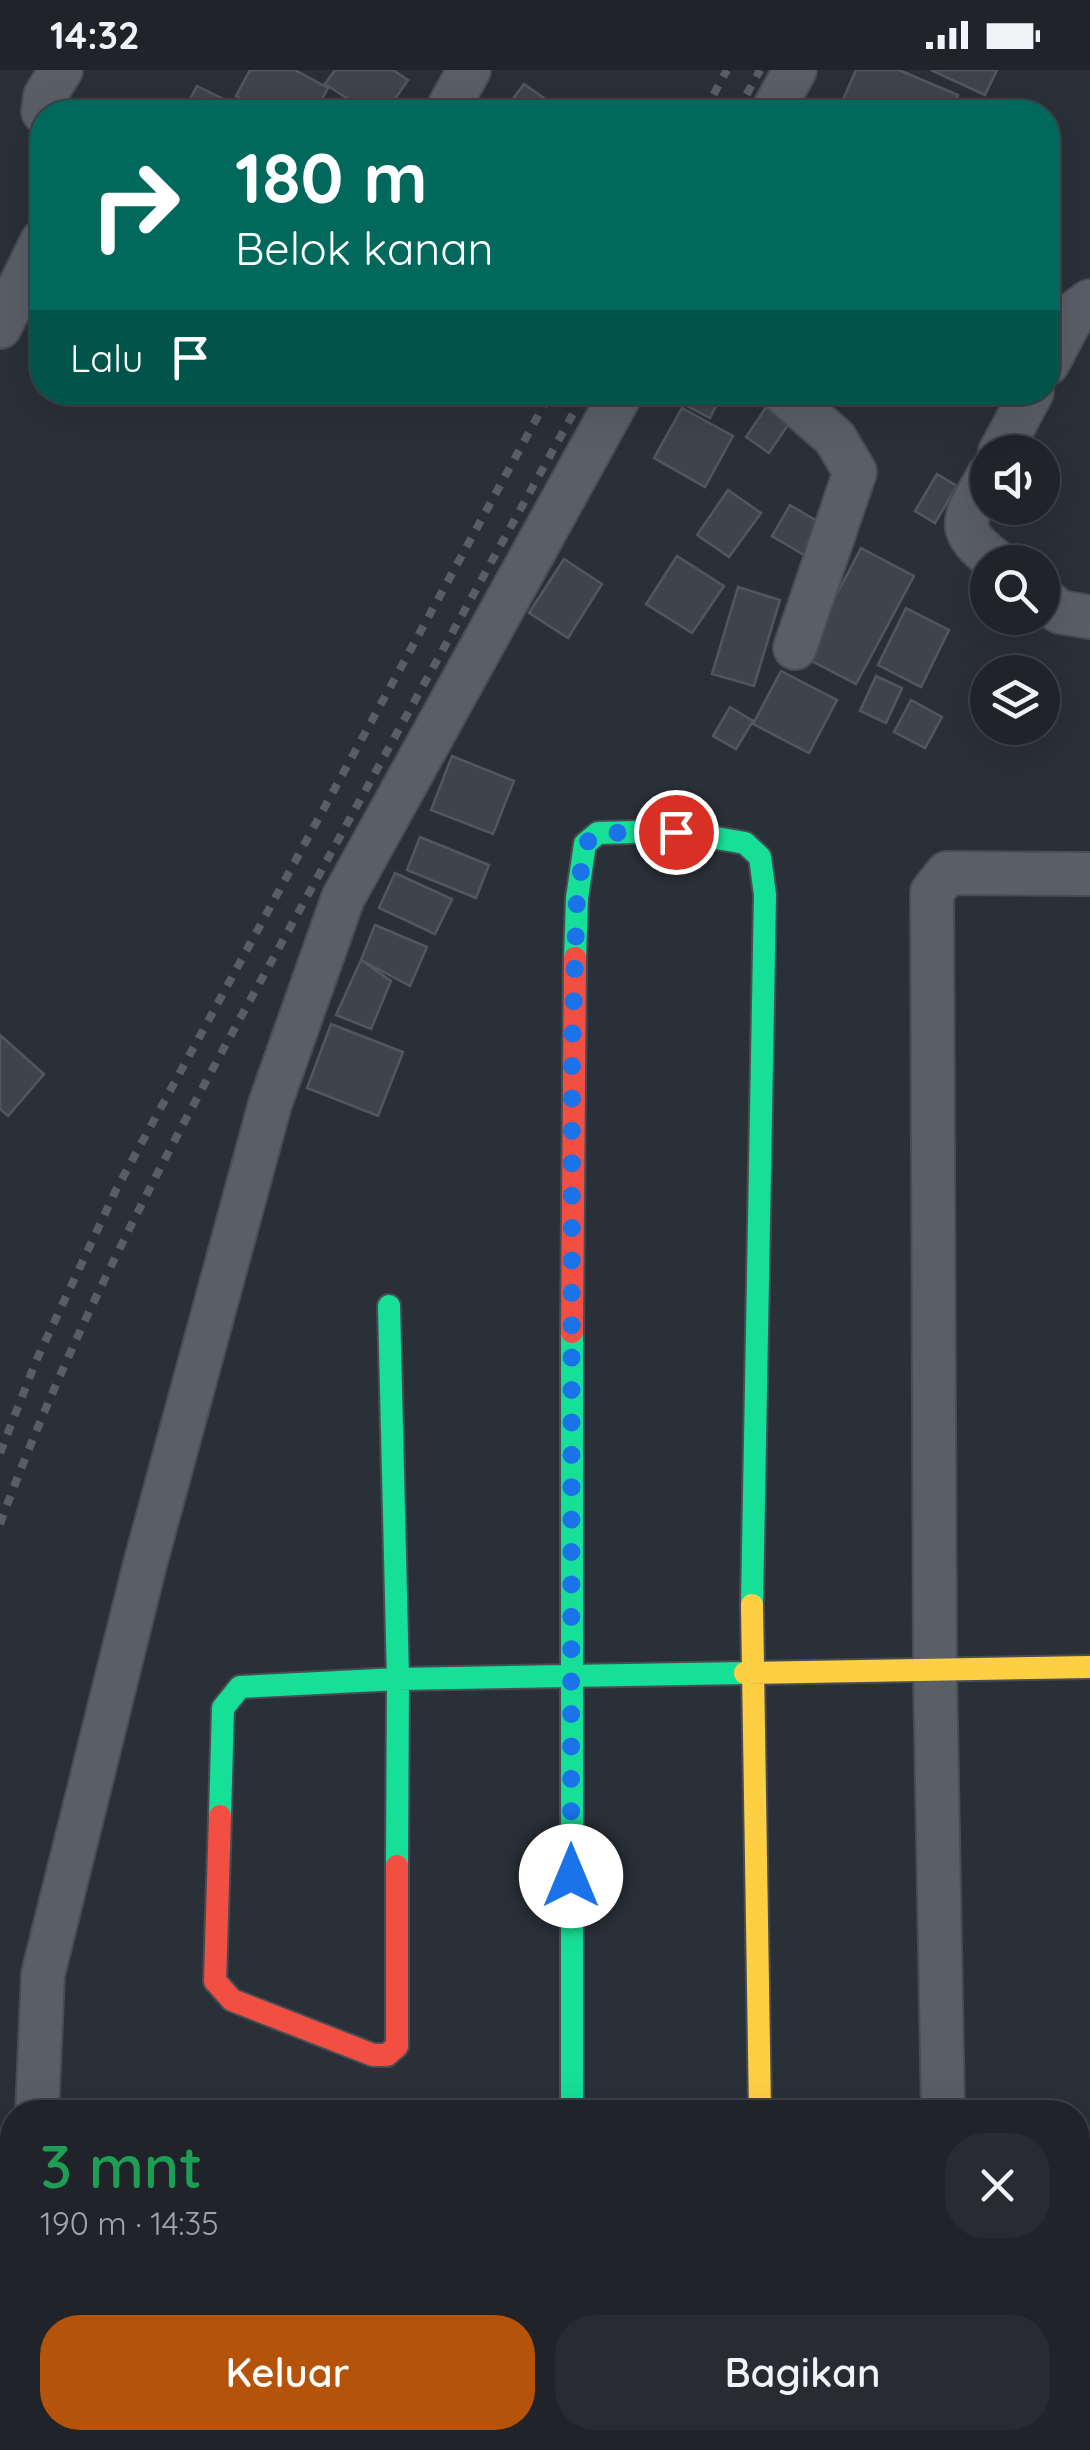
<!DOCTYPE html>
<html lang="id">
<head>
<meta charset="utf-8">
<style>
	:root { --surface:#20242a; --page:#282c32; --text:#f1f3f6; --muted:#a2a4a8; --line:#3d4147; --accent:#b45309 }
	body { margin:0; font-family:Quicksand,sans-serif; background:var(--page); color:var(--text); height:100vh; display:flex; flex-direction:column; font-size:38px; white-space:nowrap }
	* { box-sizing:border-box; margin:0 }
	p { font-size:32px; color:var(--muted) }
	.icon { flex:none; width:55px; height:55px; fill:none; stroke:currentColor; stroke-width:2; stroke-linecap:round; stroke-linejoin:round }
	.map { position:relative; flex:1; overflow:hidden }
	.side { position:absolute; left:0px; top:2030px; width:1090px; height:350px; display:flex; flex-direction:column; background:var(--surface); border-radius:40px 40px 0 0; box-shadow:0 10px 40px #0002,0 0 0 2px var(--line) }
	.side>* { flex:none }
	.top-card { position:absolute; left:30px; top:30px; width:1030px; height:305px; border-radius:40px; box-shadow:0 10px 40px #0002,0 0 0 2px var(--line); background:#00695c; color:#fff; overflow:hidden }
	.controls { position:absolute; left:970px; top:365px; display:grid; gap:20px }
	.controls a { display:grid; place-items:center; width:90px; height:90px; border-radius:50%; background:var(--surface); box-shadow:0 10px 40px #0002,0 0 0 2px var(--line); font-size:50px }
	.pin { position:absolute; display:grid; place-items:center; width:85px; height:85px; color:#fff; margin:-42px; border:5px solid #fff; border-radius:50%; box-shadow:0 2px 10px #0007 }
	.me { position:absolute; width:110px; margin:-55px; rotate:0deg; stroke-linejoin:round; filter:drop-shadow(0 0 8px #0008) }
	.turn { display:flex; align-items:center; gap:35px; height:210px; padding:0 40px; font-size:45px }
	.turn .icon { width:130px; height:130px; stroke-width:2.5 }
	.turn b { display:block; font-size:70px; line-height:85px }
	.then { display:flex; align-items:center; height:95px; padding:0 40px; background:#0003; gap:20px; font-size:38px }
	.round { display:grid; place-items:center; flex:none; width:105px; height:105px; border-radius:40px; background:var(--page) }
	.overview { display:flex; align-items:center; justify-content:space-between; height:170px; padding:0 40px }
	h1 { font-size:60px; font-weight:600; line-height:75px; color:#1e9e55 }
	.action { display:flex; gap:20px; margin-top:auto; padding:20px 40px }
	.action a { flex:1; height:115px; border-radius:40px; background:var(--accent); color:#fff; font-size:40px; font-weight:600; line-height:115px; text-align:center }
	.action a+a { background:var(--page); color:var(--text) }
	.status { display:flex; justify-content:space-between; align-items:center; height:70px; padding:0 50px; background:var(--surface); direction:ltr }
	.status svg { height:28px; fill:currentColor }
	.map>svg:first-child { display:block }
</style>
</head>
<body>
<div class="status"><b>14:32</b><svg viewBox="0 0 49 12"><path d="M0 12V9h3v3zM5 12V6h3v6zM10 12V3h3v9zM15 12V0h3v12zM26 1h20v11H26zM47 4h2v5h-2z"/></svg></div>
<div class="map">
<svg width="1090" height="2380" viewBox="0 0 1090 2380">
	<rect width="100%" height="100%" fill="#2a3038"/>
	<path fill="#3f444c" stroke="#52575f" stroke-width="2.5" d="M250 0H295L328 18 315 42H266L236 26Z
		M335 0H393L408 10 386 42H368L325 14Z
		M856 0H899L958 25 951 42H842L838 41Z
		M931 0H997L985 25Z
		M524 14 564 42H503Z
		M197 16 250 42H183Z
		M670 322H723L710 348 668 326Z
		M767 336 790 352 769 383 746 367Z
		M682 338 733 366 705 417 654 388Z
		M937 404 957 416 935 453 915 441Z
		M728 420 761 443 729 487 697 465Z
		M790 435 822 454 804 485 772 466Z
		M861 478 914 506 856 614 804 587Z
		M677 486 724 516 692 563 646 534Z
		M564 489 602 514 568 568 529 543Z
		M738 517 780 530 754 616 712 604Z
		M906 538 949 560 921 617 878 595Z
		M781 601 837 630 809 683 753 654Z
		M876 606 902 618 886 653 860 641Z
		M911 630 942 647 925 678 894 662Z
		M730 637 753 651 736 679 713 666Z
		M452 686 514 711 493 764 431 740Z
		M420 767 489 795 476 828 407 800Z
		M395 803 452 829 435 864 379 838Z
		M375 855 427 877 410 916 361 890Z
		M361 890 391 911 371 959 336 945Z
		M331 954 403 982 378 1046 307 1018Z
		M0 965 44 1004 8 1046 0 1039Z"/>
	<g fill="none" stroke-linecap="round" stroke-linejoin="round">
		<defs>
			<path id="street" d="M43 42 45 26 61 0
				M446 42 469 0
				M772 42 795 0
				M0 257 42 171
				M1048 293 1075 242 1090 231
				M782 322 835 368 855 402 795 578
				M1000 382 1032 322
				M988 406C964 450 952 458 997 492
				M1042 528 1060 542 1090 547
				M37 2042 43 1904 145 1494 270 1034 343 828 622 322
				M943 2042 935 1602 932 822 947 803 1090 804
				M763 2368V2380
				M949 2368V2380
				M3 2380 12 2285"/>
			<path id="fast" d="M575 888 577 828 585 774 598 763 676 761 745 773 760 787 765 825 752 1535
				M389 1236 398 1609 397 1796
				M572 1262V2042
				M220 1746 223 1638 240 1617 398 1609 745 1603"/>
			<path id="slow" d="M752 1535 760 2042
				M745 1603 1090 1597"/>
			<path id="jam" d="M572 1262 575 888
				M220 1746 215 1911 232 1930 373 1985H387L397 1976V1796"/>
		</defs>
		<use href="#street" stroke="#484c55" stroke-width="46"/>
		<use href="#fast" stroke="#484c55" stroke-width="26"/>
		<use href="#slow" stroke="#484c55" stroke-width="26"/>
		<use href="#jam" stroke="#484c55" stroke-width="26"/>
		<use href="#street" stroke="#5a5e66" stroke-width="42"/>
		<use href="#fast" stroke="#16e098" stroke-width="22"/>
		<use href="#slow" stroke="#ffcf43" stroke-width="22"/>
		<use href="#jam" stroke="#f24e42" stroke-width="22"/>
		<path stroke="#595d64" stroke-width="8" stroke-dasharray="10 10" stroke-linecap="butt" d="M704 42 727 0
			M737 42 760 0
			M0 1383 36 1291 117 1118 551 322
			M0 1454C76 1246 185 1048 292 854 389 677 487 500 585 322"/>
	</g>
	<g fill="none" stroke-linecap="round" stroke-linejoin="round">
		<path stroke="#1a73e8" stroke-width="18" stroke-dasharray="0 32.4" d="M571 1806 572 982 577 828 585 774 598 763 676 762"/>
	</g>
</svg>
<div class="controls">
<a><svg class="icon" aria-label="sound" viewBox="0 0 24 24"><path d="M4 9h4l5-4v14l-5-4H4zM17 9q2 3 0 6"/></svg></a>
<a><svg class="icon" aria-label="search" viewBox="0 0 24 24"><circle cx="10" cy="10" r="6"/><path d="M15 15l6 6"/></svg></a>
<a><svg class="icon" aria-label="layers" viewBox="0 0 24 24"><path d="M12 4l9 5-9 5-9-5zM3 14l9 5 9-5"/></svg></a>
</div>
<div class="pin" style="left:676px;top:762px;background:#d93025"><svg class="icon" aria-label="arrive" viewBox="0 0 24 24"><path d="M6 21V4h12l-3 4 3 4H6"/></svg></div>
<svg class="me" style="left:571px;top:1806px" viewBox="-20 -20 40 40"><circle r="19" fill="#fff"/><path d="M0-13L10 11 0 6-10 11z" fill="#1a73e8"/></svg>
<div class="top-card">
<div class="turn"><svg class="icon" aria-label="right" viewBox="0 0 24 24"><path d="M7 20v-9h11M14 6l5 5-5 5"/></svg><div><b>180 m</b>Belok kanan</div></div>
<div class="then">Lalu<svg class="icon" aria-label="arrive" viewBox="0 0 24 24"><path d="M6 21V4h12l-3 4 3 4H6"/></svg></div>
</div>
<section class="side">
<div class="overview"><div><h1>3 mnt</h1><p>190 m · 14:35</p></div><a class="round"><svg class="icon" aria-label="close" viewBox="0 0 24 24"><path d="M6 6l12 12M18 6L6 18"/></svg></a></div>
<div class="action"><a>Keluar</a><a>Bagikan</a></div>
</section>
</div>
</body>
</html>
